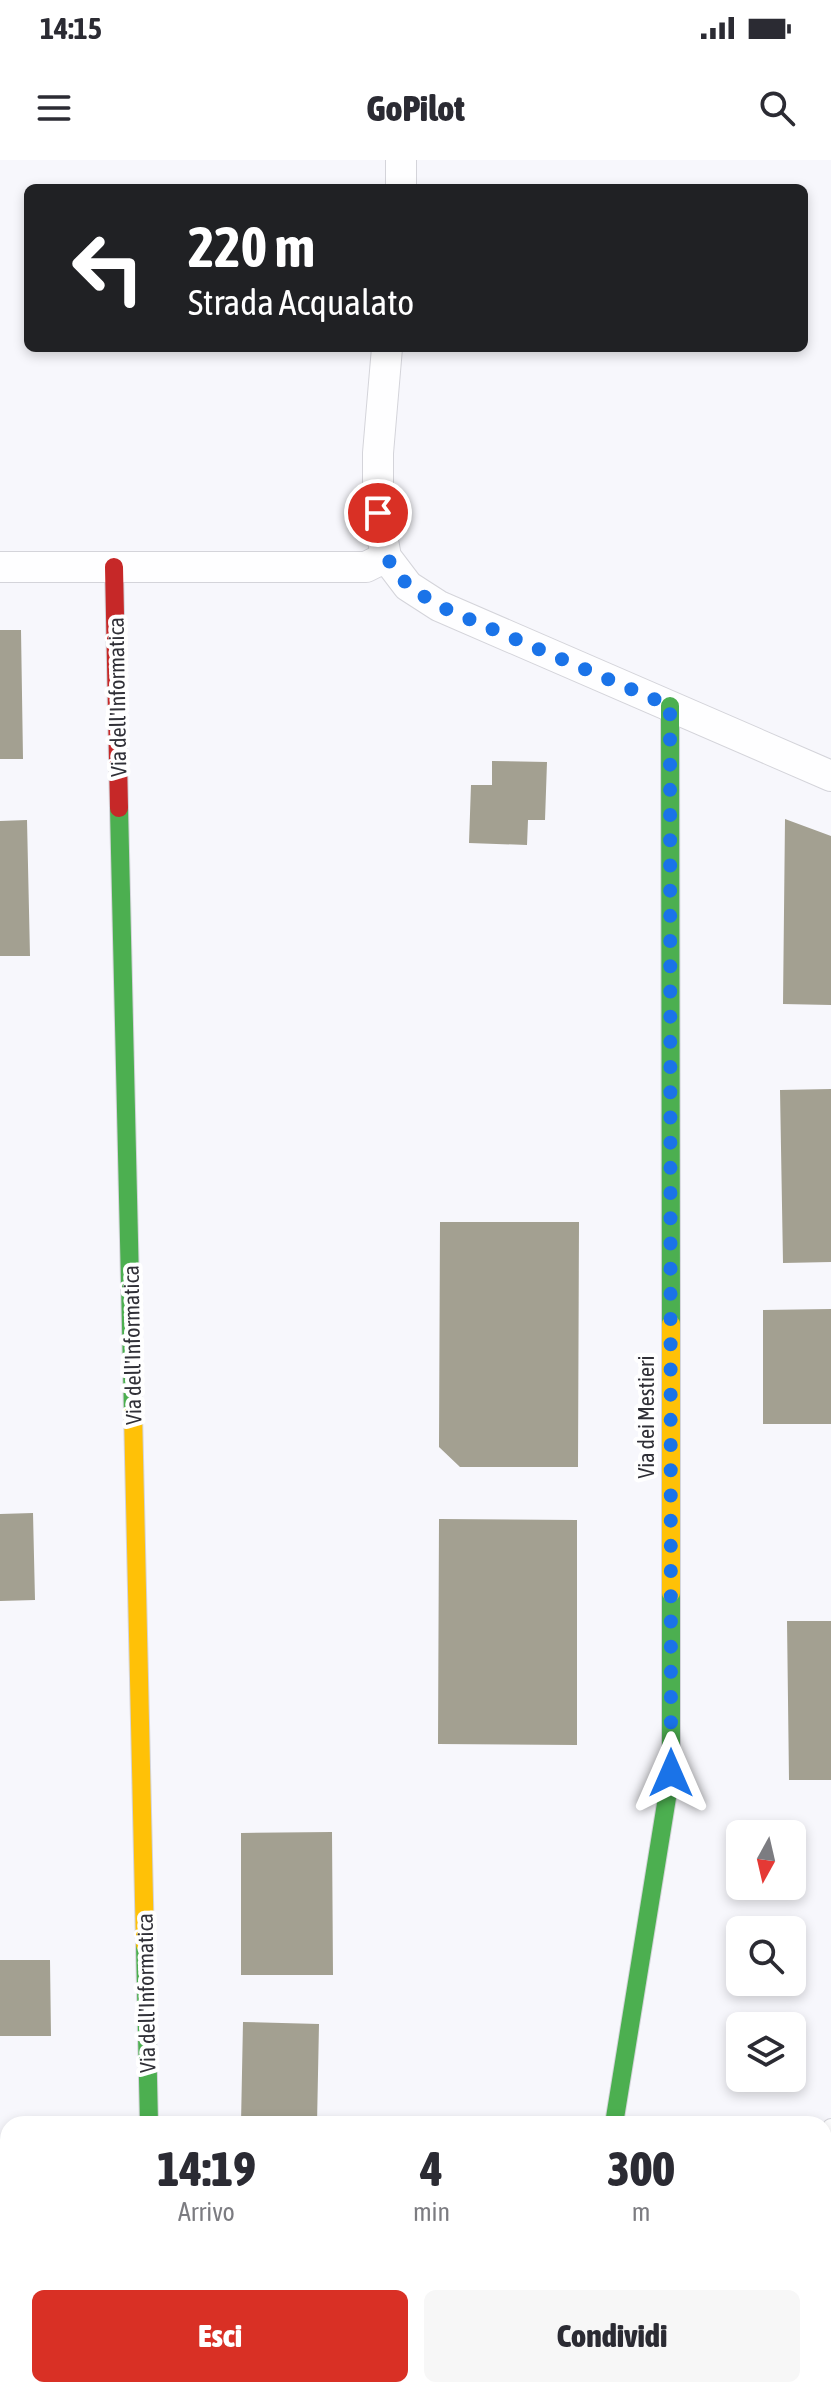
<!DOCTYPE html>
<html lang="it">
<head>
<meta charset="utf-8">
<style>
	:root { --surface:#fff; --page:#f7f7f7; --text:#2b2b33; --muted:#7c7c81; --accent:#d93025 }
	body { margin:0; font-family:"Asap Condensed",sans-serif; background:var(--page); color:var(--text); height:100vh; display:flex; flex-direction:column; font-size:30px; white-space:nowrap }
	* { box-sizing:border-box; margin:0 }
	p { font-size:26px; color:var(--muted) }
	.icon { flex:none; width:44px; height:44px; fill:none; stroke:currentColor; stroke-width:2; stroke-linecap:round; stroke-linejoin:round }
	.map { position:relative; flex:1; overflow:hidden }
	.sheet { position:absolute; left:0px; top:1956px; width:832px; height:282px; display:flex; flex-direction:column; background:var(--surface); border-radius:24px 24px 0 0; box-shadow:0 4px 12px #0003 }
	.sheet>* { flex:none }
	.top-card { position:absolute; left:24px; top:24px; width:784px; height:168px; border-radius:12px; box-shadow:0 4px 12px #0003; background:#202124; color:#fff; overflow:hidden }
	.needle { width:52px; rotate:188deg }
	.controls { position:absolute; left:726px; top:1660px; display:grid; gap:16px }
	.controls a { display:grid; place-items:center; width:80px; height:80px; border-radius:12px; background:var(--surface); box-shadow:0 4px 12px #0003; font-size:40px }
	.pin { position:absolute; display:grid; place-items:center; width:68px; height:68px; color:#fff; margin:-34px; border:4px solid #fff; border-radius:50%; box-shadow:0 2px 8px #0007 }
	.me { position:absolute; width:88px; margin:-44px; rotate:0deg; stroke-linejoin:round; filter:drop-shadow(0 0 6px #0008) }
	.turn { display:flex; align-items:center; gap:28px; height:168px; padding:0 32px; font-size:36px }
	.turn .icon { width:104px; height:104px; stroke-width:2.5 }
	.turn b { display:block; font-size:56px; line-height:68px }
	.eta { display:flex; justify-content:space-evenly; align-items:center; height:136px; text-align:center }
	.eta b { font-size:48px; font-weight:800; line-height:56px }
	.primary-button { display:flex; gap:16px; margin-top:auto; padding:16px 32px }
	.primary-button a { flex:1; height:92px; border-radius:12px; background:var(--accent); color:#fff; font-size:32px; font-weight:800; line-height:92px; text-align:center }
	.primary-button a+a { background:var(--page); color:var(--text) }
	.status { display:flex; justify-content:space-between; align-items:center; height:56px; padding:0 40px; background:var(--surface); direction:ltr }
	.status svg { height:22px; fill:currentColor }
	header { display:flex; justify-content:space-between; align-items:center; height:104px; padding:0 32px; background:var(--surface); font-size:36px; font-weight:800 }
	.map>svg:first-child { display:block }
</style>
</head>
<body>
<div class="status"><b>14:15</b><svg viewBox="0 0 49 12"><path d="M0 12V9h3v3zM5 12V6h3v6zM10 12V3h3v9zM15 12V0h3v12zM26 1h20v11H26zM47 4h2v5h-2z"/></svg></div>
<header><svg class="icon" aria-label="menu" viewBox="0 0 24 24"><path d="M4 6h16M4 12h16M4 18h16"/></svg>GoPilot<svg class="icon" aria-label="search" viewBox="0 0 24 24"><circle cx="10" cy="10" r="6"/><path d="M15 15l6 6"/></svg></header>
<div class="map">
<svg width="831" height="2237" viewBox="0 0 831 2237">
	<rect width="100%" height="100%" fill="#f7f7fc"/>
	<path fill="#eaeafd" d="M0 2123H8V2230H161L162 2237H0Z"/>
	<path fill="#a3a091" d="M0 470H21L23 599H0Z
		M492 601 547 602 545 660H528L527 685 469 683 471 625H492Z
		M785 659 831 676V845L783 844Z
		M27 660 30 796H0V661Z
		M831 929V1102L783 1103 780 930Z
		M440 1062H579L578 1307H460L439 1287Z
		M831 1149V1264H763V1150Z
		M33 1353 35 1440 0 1441V1354Z
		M439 1359 577 1360V1585L438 1584Z
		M787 1461H831V1620H789Z
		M332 1672 333 1815H241V1673Z
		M0 1800H50L51 1876H0Z
		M243 1862 319 1864 317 1964H241Z"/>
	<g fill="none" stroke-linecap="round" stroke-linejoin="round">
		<defs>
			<path id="lane" d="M824 1982 831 1967
				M183 2230V2237"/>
			<path id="street" d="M401 0V28
				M387 188 378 293V353L386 397 408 426 439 446 831 616
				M0 407H366L386 397
				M0 2074H8
				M824 2125 831 2126"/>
			<path id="fast" d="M670 546 671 1164
				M119 648 133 1253
				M145 1784 149 1964
				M614 1964 671 1613V1433"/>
			<path id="slow" d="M671 1164V1433
				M133 1253 145 1784"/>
			<path id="jam" d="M114 407 119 648"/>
		</defs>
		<use href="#lane" stroke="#d4d4da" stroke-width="18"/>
		<use href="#street" stroke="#d4d4da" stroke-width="32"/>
		<use href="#fast" stroke="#d4d4da" stroke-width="20"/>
		<use href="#slow" stroke="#d4d4da" stroke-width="20"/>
		<use href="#jam" stroke="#d4d4da" stroke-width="20"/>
		<use href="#lane" stroke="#fefeff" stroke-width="16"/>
		<use href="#street" stroke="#fefeff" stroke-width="30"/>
		<use href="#fast" stroke="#4caf50" stroke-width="18"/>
		<use href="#slow" stroke="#ffc107" stroke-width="18"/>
		<use href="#jam" stroke="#c62828" stroke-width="18"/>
	</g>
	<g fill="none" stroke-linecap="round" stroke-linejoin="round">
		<path stroke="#1a73e8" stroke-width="14" stroke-dasharray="0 25.2" d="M378 353 386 397 408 426 439 446 670 546 671 1613"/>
	</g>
	<g text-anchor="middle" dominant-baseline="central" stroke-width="8" stroke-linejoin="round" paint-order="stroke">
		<g font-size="22" fill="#303037" stroke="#fff">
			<text transform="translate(117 537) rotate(-91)">Via dell'Informatica</text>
			<text transform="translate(132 1185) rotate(-91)">Via dell'Informatica</text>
			<text transform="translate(646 1257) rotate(-90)">Via dei Mestieri</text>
			<text transform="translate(146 1833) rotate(-91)">Via dell'Informatica</text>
		</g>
	</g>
</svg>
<div class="controls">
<a><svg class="needle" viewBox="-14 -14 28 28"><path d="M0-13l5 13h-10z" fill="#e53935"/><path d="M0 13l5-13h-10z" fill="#7c7c81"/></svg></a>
<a><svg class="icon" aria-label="search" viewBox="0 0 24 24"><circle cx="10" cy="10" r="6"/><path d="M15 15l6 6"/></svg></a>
<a><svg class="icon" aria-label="layers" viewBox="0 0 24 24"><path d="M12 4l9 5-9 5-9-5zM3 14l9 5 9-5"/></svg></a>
</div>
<div class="pin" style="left:378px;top:353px;background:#d93025"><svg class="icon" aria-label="arrive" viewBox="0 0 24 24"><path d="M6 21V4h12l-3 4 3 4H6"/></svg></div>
<svg class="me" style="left:671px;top:1613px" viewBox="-20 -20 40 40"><path d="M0-17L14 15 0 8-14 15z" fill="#1a73e8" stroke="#fff" stroke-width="4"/></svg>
<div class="top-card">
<div class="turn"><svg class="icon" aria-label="left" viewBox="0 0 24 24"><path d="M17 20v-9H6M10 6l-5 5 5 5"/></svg><div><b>220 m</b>Strada Acqualato</div></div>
</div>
<section class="sheet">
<div class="eta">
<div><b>14:19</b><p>Arrivo</p></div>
<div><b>4</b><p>min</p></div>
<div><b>300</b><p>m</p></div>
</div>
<div class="primary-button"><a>Esci</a><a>Condividi</a></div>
</section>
</div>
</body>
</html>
